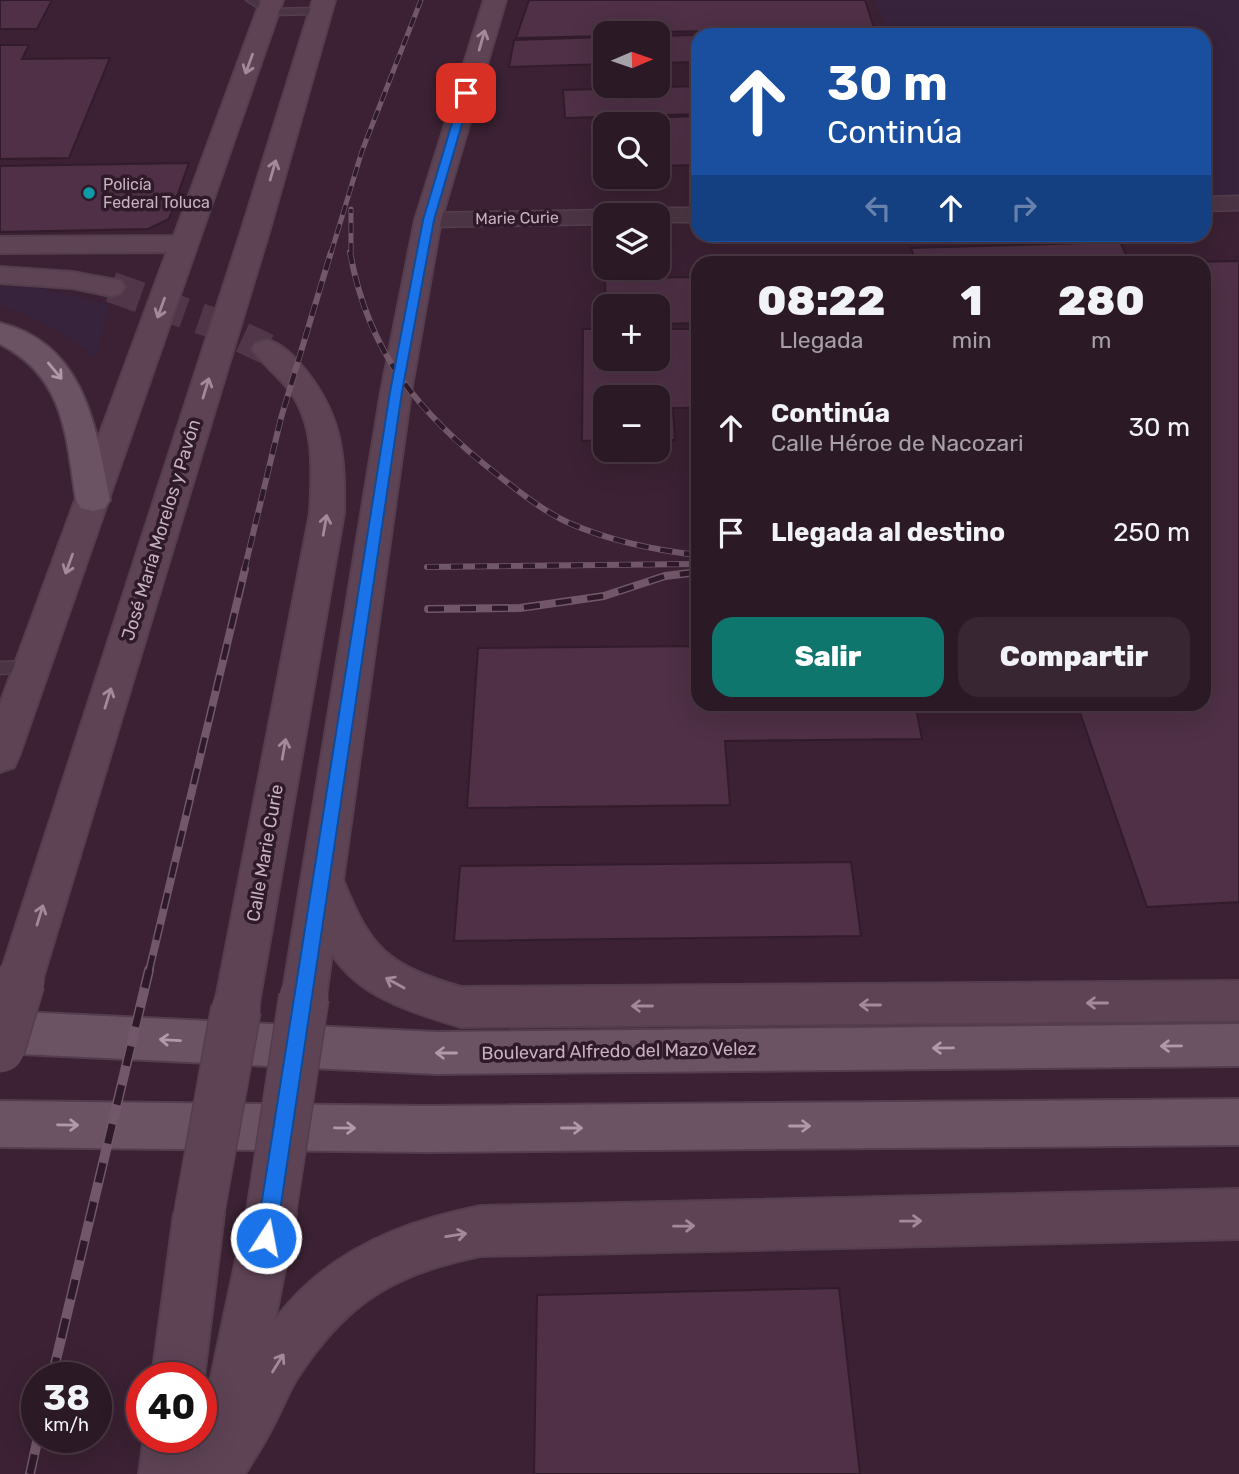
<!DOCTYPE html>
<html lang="es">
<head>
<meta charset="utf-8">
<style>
	:root { --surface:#2c1926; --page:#382632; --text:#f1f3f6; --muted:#a6a0a7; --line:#483843; --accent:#0f766e }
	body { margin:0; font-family:Rubik,sans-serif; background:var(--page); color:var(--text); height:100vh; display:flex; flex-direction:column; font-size:26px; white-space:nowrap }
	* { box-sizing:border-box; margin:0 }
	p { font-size:23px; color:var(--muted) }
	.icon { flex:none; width:38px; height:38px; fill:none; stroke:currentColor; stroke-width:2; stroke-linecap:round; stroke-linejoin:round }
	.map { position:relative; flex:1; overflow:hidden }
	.details { position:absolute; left:691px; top:256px; width:520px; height:455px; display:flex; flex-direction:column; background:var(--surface); border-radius:21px; box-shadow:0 7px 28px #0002,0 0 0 2px var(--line) }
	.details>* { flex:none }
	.guide { position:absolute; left:691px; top:28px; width:520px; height:214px; border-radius:21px; box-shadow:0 7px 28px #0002,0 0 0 2px var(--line); background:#1a4fa0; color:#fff; overflow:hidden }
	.needle { width:46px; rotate:88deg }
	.tools { position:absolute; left:593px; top:21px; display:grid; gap:14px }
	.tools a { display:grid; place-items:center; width:77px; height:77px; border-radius:14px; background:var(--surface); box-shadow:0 7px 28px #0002,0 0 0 2px var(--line); font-size:35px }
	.speed { position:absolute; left:21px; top:1362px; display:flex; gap:14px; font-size:35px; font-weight:700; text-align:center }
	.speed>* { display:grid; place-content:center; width:91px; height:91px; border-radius:50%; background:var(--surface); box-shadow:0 7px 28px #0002,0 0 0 2px var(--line); line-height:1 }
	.speed small { font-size:18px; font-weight:400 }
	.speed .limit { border:10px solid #d22; background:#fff; color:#111 }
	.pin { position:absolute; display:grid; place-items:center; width:60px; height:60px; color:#fff; margin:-30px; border-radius:14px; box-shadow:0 4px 10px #0006 }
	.me { position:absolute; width:77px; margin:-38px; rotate:11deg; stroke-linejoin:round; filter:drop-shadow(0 0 5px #0008) }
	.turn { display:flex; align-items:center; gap:24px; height:147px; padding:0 21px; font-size:32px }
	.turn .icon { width:91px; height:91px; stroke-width:2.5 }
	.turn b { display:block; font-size:49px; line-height:60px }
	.lanes { display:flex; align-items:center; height:66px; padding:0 21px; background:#0003; justify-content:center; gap:35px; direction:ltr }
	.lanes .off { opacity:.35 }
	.eta { display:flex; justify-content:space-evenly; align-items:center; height:119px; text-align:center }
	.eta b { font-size:42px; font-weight:800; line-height:49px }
	.action { display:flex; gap:14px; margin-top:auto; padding:14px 21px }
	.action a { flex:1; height:80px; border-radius:21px; background:var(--accent); color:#fff; font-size:28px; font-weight:800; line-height:80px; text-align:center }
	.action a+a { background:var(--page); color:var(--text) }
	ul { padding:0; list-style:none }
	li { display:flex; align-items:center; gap:21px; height:105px; padding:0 21px }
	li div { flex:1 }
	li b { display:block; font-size:26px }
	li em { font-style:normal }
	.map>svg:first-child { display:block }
</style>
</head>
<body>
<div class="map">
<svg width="1239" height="1474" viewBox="0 0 1239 1474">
	<rect width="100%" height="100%" fill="#3b2133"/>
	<path fill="#37233c" d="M875 0H1239V195H1204V35H887Z
		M0 286H29L109 304 96 358C63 333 41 316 0 307Z"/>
	<path fill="#4f3046" stroke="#321c2b" stroke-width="2" d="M0 0H52L37 29H0Z
		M529 0H865L874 28 606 33V36L516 38Z
		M875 30 877 35H698V62L658 63V36Z
		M606 37V64L509 67 514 40Z
		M0 45H29L22 59 110 58 69 158 0 159Z
		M698 86V114L565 118 563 90Z
		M698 116V165L658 166V124H621L620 119Z
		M189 163 169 219 148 229 0 232V166Z
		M1120 242 1130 262H916L911 248Z
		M1239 261V902L1147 907 1077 704H1204V262H1186Z
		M698 277V323L658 324V306H606V316L605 278Z
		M583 329H606V359H658V329H698V408H673L675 440H658V397H606V440L582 441Z
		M698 646V704H915L922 739 725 741 730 805 467 808 478 648Z
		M851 862 861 936 454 941 460 866Z
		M839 1288 860 1474H534L537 1295Z"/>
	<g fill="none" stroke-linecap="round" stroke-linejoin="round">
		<path stroke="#503648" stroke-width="31" stroke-dasharray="31 16" stroke-linecap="butt" d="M111 287 210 322 267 349"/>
		<defs>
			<path id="lane" d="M246 0H258L271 9 318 8 323 11 318 14 269 15Z
				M32 661 40 667 38 671 0 674V662Z"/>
			<path id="street" d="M1239 196V210L1204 211V197Z
				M658 208H698V222H658V215H646L649 210Z
				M606 210 617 215H606V224L428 227 419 225 416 220 419 215 428 213Z"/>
			<path id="secondary" d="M261 0H283L19 756 14 767 0 772V704L167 252 0 253V237L174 236Z
				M313 0H335L269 232 42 981 36 995 20 1001 4 995 0 985V975L241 232Z
				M484 0H506L441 220 411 392 343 880C371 950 388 965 461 987L1239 981V1021L461 1027C415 1013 359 998 332 954L326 997 320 1011 304 1017 288 1011 282 997 381 392 415 220Z
				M0 267 72 272 121 281 125 287 121 293 111 296 72 288 0 283Z
				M267 340C281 344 292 354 301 365 342 413 345 453 344 513L258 1009 252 1023 236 1029 220 1023 214 1009 310 513C312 472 316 425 289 390 278 375 262 364 252 349L256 343Z
				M271 1188 288 1196 296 1213 275 1320C324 1253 402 1221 481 1206L1239 1189V1239L481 1256C394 1273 345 1303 296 1380 287 1395 281 1412 272 1428 264 1444 254 1459 245 1474H139L144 1437H198L197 1453 202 1442 201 1424 246 1213 254 1196Z
				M199 1189 216 1197 224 1214 204 1377 201 1385V1377H152L174 1214 182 1197Z"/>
			<path id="primary" d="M0 323C85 344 96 427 110 500L105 508 93 511 81 508 76 500C66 435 65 377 0 344Z
				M0 1011 437 1032 1239 1024V1066L437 1074 0 1053Z
				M1239 1099V1145L427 1152 0 1147V1101L427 1106Z"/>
		</defs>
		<use href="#lane" stroke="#543e4d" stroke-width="3"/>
		<use href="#street" stroke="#543e4d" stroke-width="3"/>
		<use href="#secondary" stroke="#543e4d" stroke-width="4"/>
		<use href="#primary" stroke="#543e4d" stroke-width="4"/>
		<use href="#lane" fill="#4b3544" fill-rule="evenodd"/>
		<use href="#street" fill="#4b3544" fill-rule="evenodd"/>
		<use href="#secondary" fill="#5e4355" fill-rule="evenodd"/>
		<use href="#primary" fill="#6b5364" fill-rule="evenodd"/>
		<defs>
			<path id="rail-far3" d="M331 253 362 151 421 0
				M351 253V209"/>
			<path id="rail-far2" d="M350 252C368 353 419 414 499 476 521 493 543 511 569 523 610 541 654 550 698 555
				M427 567 695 564
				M244 571 281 418 331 252"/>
			<path id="rail-far1" d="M428 609 520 608 604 596 665 576 698 572
				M149 971 245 569"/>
			<path id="rail" d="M52 1377 149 970
				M30 1474 38 1437"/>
		</defs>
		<use href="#rail-far3" stroke="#72576a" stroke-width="5"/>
		<use href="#rail-far2" stroke="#72576a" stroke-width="6"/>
		<use href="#rail-far1" stroke="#72576a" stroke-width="8"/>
		<use href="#rail" stroke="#72576a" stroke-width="10"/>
		<use href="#rail-far3" stroke="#2f1a29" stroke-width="3.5" stroke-dasharray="10" stroke-linecap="butt"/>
		<use href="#rail-far2" stroke="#2f1a29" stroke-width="4.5" stroke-dasharray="12" stroke-linecap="butt"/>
		<use href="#rail-far1" stroke="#2f1a29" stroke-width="5" stroke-dasharray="16" stroke-linecap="butt"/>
		<use href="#rail" stroke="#2f1a29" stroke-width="7" stroke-dasharray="20" stroke-linecap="butt"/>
		<defs>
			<path id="secondary-bridge" d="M0 1048 20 981
				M271 1213 304 997
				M199 1214 236 1009"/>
		</defs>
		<use href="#secondary-bridge" stroke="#543e4d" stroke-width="52" stroke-linecap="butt"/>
		<use href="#secondary-bridge" stroke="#5e4355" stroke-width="49"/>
	</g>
	<defs><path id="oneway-shaft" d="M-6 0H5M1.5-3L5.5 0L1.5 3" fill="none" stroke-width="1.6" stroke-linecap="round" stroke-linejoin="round" transform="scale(1.75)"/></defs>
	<g stroke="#a28a9a">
		<use href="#oneway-shaft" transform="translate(482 40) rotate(-74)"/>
		<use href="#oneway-shaft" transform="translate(249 64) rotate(110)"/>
		<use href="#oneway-shaft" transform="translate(273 170) rotate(-74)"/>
		<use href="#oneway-shaft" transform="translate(161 308) rotate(110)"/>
		<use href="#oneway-shaft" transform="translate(206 388) rotate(-73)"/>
		<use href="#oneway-shaft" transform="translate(325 525) rotate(-80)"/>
		<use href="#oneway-shaft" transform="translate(69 564) rotate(110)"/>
		<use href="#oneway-shaft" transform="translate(108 698) rotate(-73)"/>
		<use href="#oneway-shaft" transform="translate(284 749) rotate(-80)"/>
		<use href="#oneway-shaft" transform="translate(40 915) rotate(-73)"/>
		<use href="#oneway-shaft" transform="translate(395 983) rotate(-151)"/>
		<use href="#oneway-shaft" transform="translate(1097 1003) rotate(180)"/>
		<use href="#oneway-shaft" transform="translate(870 1005) rotate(180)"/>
		<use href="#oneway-shaft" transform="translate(642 1006) rotate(180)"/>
		<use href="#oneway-shaft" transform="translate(911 1221) rotate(-1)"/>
		<use href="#oneway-shaft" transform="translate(684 1226) rotate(-1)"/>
		<use href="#oneway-shaft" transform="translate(456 1235) rotate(-9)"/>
		<use href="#oneway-shaft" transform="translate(278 1363) rotate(-58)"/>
	</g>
	<g stroke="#b099a8">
		<use href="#oneway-shaft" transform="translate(55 371) rotate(50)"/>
		<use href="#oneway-shaft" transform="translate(170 1040) rotate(-177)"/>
		<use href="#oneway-shaft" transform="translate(1171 1046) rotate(179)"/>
		<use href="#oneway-shaft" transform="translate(943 1048) rotate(179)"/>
		<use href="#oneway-shaft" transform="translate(446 1053) rotate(180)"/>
		<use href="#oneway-shaft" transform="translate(68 1125) rotate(1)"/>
		<use href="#oneway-shaft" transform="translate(800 1126)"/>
		<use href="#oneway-shaft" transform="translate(345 1128) rotate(1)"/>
		<use href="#oneway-shaft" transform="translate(572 1128)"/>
	</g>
	<path fill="#1a73e8" stroke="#114b97" stroke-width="2" d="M466 90 471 93 434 220 402 392 276 1238 273 1245 266 1248 259 1245 256 1238 390 392 423 220 461 93Z"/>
	<circle fill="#0f9aa8" stroke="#2f1a29" stroke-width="2.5" cx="89" cy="193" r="7"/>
	<g text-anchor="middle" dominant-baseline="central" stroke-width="7" stroke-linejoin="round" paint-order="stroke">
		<g font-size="16" fill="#c7b0bf" stroke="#2f1a29" text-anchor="start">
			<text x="103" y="184">Policía<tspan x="103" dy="18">Federal Toluca</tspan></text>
		</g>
		<g font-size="16" fill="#c7b0bf" stroke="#2f1a29">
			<text transform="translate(517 218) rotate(-1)">Marie Curie</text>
		</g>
		<g font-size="18" fill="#c7b0bf" stroke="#2f1a29">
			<text transform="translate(161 530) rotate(-73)">José María Morelos y Pavón</text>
			<text transform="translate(265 853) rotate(-80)">Calle Marie Curie</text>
			<text transform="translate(619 1051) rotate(-1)">Boulevard Alfredo del Mazo Velez</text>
		</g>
	</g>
</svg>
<div class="tools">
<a><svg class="needle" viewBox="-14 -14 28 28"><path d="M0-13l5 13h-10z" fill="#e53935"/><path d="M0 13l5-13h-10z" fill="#a6a0a7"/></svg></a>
<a><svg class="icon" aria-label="search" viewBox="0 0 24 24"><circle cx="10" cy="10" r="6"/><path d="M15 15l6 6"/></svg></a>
<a><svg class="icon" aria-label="layers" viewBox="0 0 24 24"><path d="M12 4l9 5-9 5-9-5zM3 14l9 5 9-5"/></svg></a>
<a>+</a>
<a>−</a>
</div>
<div class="speed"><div>38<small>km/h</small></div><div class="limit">40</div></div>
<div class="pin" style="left:466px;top:93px;background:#d93025"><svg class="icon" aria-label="arrive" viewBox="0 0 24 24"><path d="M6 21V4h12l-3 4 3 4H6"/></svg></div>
<svg class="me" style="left:266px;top:1238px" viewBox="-20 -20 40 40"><circle r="17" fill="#1a73e8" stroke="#fff" stroke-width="3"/><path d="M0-11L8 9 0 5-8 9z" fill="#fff"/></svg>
<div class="guide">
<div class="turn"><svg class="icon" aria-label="ahead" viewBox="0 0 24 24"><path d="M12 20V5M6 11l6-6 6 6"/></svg><div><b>30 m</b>Continúa</div></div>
<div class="lanes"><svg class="icon off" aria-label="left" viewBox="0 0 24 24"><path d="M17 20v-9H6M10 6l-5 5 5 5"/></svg><svg class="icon" aria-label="ahead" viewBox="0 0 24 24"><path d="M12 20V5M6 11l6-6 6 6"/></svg><svg class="icon off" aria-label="right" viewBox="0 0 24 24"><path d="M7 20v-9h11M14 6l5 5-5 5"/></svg></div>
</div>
<section class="details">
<div class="eta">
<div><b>08:22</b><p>Llegada</p></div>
<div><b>1</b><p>min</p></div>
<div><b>280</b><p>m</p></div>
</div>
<ul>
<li><svg class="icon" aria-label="ahead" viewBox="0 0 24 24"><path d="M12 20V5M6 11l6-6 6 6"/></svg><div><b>Continúa</b><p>Calle Héroe de Nacozari</p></div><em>30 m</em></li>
<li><svg class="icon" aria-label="arrive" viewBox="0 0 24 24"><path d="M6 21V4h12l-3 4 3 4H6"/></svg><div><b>Llegada al destino</b></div><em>250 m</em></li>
</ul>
<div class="action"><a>Salir</a><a>Compartir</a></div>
</section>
</div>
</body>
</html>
